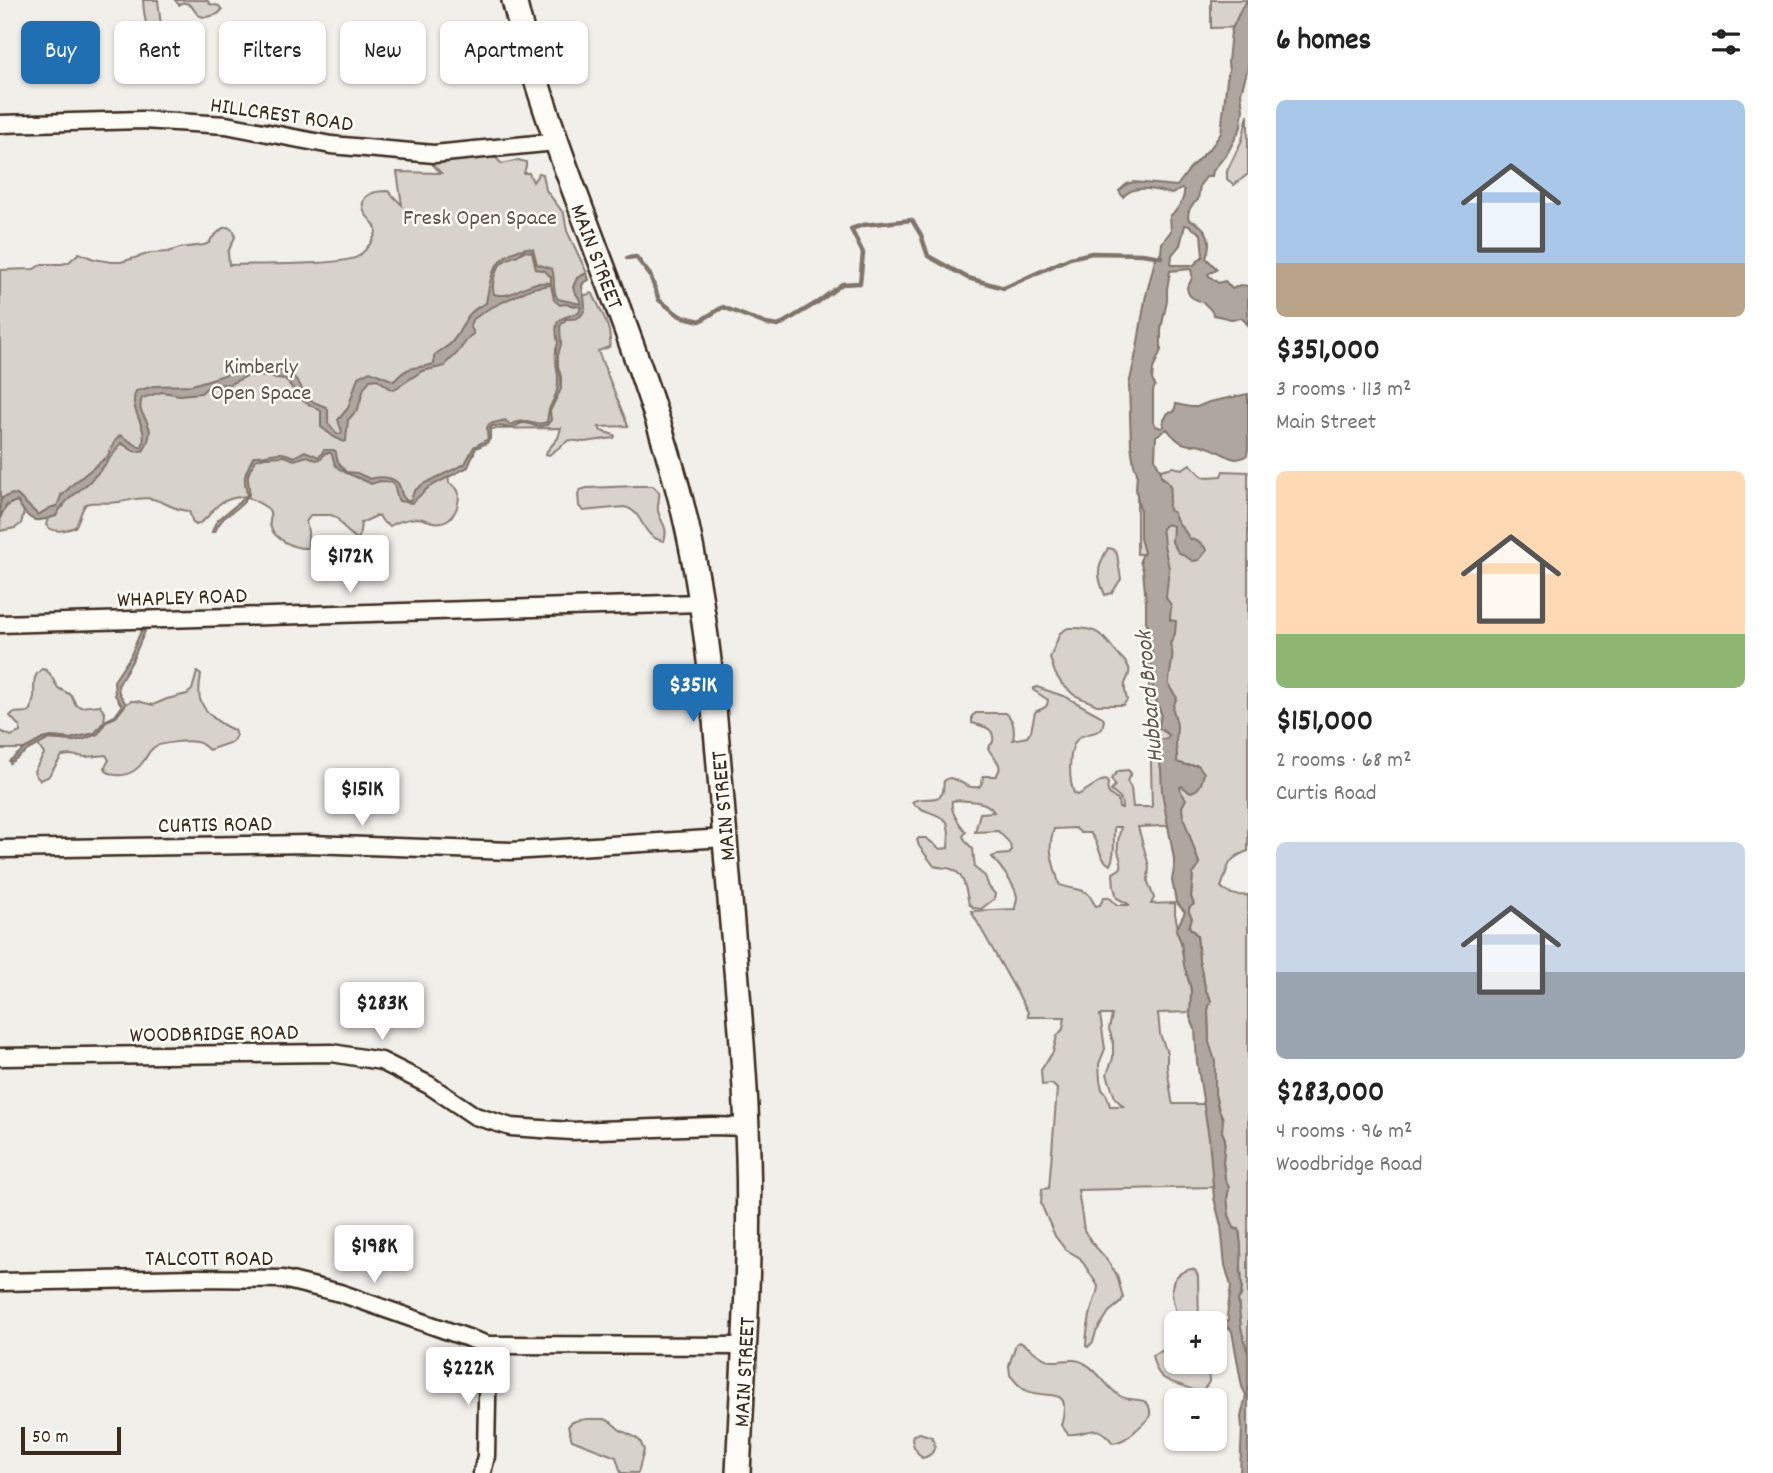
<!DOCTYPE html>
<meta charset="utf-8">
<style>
:root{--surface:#fff;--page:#f2f2f2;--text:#222;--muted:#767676;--accent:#1f6fb2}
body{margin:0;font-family:Dekko,sans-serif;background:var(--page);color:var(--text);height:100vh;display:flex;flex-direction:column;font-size:26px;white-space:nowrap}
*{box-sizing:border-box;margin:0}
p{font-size:23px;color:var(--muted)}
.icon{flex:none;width:38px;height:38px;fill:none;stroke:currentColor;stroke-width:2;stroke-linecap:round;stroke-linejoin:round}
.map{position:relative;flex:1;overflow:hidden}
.side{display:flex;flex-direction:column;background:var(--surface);width:525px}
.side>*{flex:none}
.hud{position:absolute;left:21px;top:21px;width:665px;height:63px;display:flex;gap:14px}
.buttons{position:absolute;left:1164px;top:1311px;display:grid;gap:14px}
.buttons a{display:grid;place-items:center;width:63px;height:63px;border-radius:10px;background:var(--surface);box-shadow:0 2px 5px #0004;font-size:35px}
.scale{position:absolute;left:21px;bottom:18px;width:100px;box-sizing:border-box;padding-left:7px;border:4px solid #3b2a1e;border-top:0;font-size:19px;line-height:24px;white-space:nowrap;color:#3b2a1e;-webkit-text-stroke:5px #fdfcf7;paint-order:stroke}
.price{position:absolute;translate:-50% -60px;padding:0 16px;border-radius:7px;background:#fff;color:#222;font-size:23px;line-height:46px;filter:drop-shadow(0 2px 4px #0008)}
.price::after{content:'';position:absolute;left:50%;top:42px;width:21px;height:16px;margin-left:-10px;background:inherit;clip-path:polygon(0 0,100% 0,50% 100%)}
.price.current{background:var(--accent);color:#fff}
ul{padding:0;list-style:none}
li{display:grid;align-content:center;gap:14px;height:371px;padding:0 28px}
li span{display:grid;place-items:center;height:217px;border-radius:10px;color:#555}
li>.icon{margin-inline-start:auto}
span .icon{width:126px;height:126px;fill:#fffc;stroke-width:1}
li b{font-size:30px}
h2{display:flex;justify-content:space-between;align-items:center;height:84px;padding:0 28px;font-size:30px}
.pill{padding:0 24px;border-radius:10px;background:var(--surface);box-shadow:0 2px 5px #0004;font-size:24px;line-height:63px}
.pill.current{background:var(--accent);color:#fff}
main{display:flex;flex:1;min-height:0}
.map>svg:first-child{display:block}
</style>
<main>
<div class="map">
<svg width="1248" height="1473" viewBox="0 0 1248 1473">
<rect width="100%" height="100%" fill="#f1efea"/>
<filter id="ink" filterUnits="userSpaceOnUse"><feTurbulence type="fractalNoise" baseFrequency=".0143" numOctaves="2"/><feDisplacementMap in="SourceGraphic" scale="14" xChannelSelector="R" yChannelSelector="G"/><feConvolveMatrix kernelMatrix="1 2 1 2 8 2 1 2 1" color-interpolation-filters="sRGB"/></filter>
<g filter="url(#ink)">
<path fill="#d7d2cc" stroke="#897e75" stroke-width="2" fill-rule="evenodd" d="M143 0H158L162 35 158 39C145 33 144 14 143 0Z
M175 0H207L210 4 219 6 222 10C216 16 219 14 211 16 192 21 197 4 185 3 183 2 181 4 179 5Z
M1211 0H1248V27L1211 28Z
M1248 115V174L1234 185 1227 179V171L1242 140Z
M453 157H490L496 158 502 164 518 160 526 162V166L524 173H529L533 182 539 173 543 174 546 190 564 214 567 231 587 273 577 278 576 293 579 296 582 305 585 307 583 296 591 293 593 294C600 310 614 330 609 347L598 351 628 426 599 427 601 431 614 435 615 436 614 438 584 442 569 440 549 455 546 454 547 451 558 438 561 428 487 429 488 439 474 447 465 464 448 473 449 483C454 486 458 488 459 494 459 510 451 525 433 522 427 521 423 518 417 518 407 519 398 521 390 526L384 523 379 516H376L361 523 359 538 357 539 347 531 336 517 331 515H311L306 522 308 531V546L307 548C295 549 273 539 270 525 269 519 273 514 268 509 265 505 254 501 248 497L249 493 247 496C237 497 225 499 218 505 209 513 209 519 196 525L193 523 189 511C172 510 167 502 152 499 141 496 130 501 119 502 108 504 97 501 86 504 80 511 80 520 75 527 65 531 53 534 46 525L48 518 56 516 59 510 64 506 61 496 59 505 50 508 38 515 18 496 2 498 0 504V270L34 269 42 264H62L69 262 79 253 94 259 111 262H121L151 253 168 252 180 248 204 245 209 243 212 238 223 228 228 227 234 231 235 237 228 252 229 265C252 264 344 266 359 256 365 251 377 237 376 229 375 222 366 218 364 211 358 194 375 191 388 191L402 205 397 172 441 173 433 165 432 160Z
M1190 464C1205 478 1197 478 1221 476L1223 471 1248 472V851C1225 859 1229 868 1221 887 1229 895 1237 896 1248 895V1354C1242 1338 1239 1316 1238 1300L1241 1296 1242 1288 1240 1235 1239 1229 1234 1228 1229 1215 1227 1198 1229 1188 1225 1179 1223 1162 1225 1139 1222 1132 1220 1114 1215 1094V1067L1209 1042 1208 1010 1210 997 1206 991 1199 960 1197 935 1189 927 1192 918 1188 912 1190 906 1193 905 1191 897 1193 874 1197 869 1199 863 1185 825 1138 827 1149 866 1148 882 1154 898 1151 904 1175 903V914L1190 985 1194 1012 1158 1013 1160 1034 1167 1053V1067L1172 1101 1173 1104H1205L1211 1138 1214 1187 1078 1190 1084 1230 1093 1244 1104 1256 1117 1275 1123 1298 1121 1302 1109 1312 1096 1332 1093 1342 1088 1347 1086 1346C1086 1335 1090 1315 1093 1304 1095 1297 1098 1293 1098 1286L1080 1258 1065 1249 1055 1236 1041 1204 1042 1189 1049 1188 1057 1089 1052 1084 1042 1085 1041 1070 1053 1052 1057 1036 1063 1029 1065 1017H1028V1012L971 911 1015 909C1015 905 1017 901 1017 897 1016 886 999 865 992 857L997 855 1009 854 1011 852C1012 842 1004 838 998 831L975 832 980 813 994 812C988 803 980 802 969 801 962 801 959 799 952 801 950 812 959 823 966 832L963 836 966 842 973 849 975 868 985 876 989 887 995 894 994 899 981 909 974 908 969 904C966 892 965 873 951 869 945 867 939 868 934 866L919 846 917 840 919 838H926L940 849 948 848 949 832 947 822C937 811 921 813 912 802 921 796 937 802 942 794 944 790 943 785 944 781L949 778C962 779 963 789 979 787L982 783 983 776H996C1006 764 992 758 988 748L993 742C995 727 984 727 972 723V716L976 713H1006C1014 720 1015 730 1013 740L1027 737 1031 731 1035 712C1042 708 1048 709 1048 700L1033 690 1034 688 1037 687 1066 697 1101 716 1104 720 1102 729C1095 734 1087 733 1080 737 1067 745 1069 781 1074 793L1078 795 1101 781 1106 780 1108 783C1106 794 1110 795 1118 800L1119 808H1122L1121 799 1111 791 1115 785 1111 779 1118 771 1128 770 1131 773 1127 781 1131 788 1133 807H1152L1146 554H1137V482L1165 479 1161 476V470L1173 467 1182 469ZM1114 827H1121C1119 835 1117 842 1118 850 1118 855 1123 862 1121 867 1120 870 1116 871 1113 873L1114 887 1117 898 1130 905H1117L1109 897H1104L1100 905 1096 906C1093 903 1092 899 1089 895 1083 887 1067 890 1059 884 1054 864 1046 849 1054 829L1075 828 1081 833H1090C1100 843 1098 858 1110 865 1116 854 1113 839 1114 827ZM1100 1015H1112L1109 1029 1113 1042V1058L1107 1074 1115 1098 1123 1106H1110L1107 1096 1102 1089 1100 1080 1099 1064 1105 1049Z
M635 486H653L659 492C660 499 657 505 658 511 661 524 669 526 664 541 640 538 645 511 624 507L583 511 579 506 578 494 580 490 587 488Z
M16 501 18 502 24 512 21 524 15 528 0 531C0 517 1 507 16 501Z
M1108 548 1113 549 1117 554 1121 579 1112 593 1105 595C1096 575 1097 567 1108 548Z
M1068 628C1094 627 1100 631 1115 651 1119 656 1126 661 1129 668 1131 674 1127 678 1125 684 1124 689 1126 695 1127 700L1123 705H1097L1074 695 1062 684 1055 673 1050 658 1060 633Z
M42 669 46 670 50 674 58 688 71 695 76 705 81 707 100 705 105 714 104 721 95 733 70 739 52 737 43 739 24 749H1L0 748V731L11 736 20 732V727L10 716 13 713 28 712 31 710C32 705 33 701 34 697 35 685 31 677 42 669Z
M197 672 201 675C200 682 198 691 200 699 204 713 221 725 234 730L236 736 232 742 209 750C205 747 201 742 195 742 187 740 159 743 153 748 148 752 147 757 143 762 134 774 119 780 106 771L105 767 109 760 106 755 86 757 70 755 62 756 48 777 40 780 36 776 34 771 44 754 38 745 49 739 73 741 84 739 101 731 106 721 116 717 126 704 131 701H137L153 705 167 699 187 694 192 690Z
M1191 1269 1195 1270 1198 1276 1199 1323H1179C1174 1304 1161 1276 1191 1269Z
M1019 1342C1030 1346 1039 1359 1052 1361 1062 1362 1074 1357 1084 1363 1099 1371 1106 1387 1120 1396 1133 1404 1152 1392 1150 1417 1139 1427 1128 1441 1113 1443 1094 1419 1092 1436 1068 1434L1061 1425C1072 1385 1052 1400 1027 1391 1020 1388 1014 1380 1010 1375L1009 1365 1016 1344Z
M1176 1348V1362H1207C1210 1369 1208 1374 1209 1382L1204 1389 1206 1392H1212L1214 1396 1212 1399 1196 1400 1193 1390C1170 1379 1158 1385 1152 1355L1158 1352Z
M587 1419H605L611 1422 620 1430 635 1437 640 1441 644 1450 638 1473H621L616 1457 572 1440 568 1427C571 1420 580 1420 587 1419Z
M920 1433 932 1437C938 1447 933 1456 922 1458 916 1452 910 1442 913 1435Z"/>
<path fill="#aea69f" stroke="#80746b" stroke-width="2" fill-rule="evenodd" d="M1248 0V67L1241 93 1243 109 1241 127 1228 152 1213 171 1212 176H1207L1200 185 1198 200C1191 205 1186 211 1189 220 1208 226 1213 240 1206 258L1217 269 1215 271 1209 273 1208 275 1218 283 1225 281 1232 289 1240 285 1248 286V325L1242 318 1231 319 1214 315C1212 312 1210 308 1207 306 1199 297 1188 302 1187 287 1192 281 1193 277 1191 269L1170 271 1167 289V301L1161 329V350L1153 369 1152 380 1155 385 1153 391V421L1156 426 1161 428 1164 426 1163 422 1168 413 1174 412 1176 404 1190 407H1197L1209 402 1248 394V450L1247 455C1236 463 1229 457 1219 452 1213 448 1204 446 1197 444 1182 448 1175 438 1167 429L1156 436 1155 459 1161 472V477C1178 487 1167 495 1169 510L1174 513C1175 522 1185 529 1189 538L1201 543 1207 550 1199 560 1193 561 1178 552 1172 542 1173 526 1167 524 1163 527 1161 532 1163 535 1164 545 1169 568 1166 598 1171 605 1170 620 1176 621 1175 634 1170 644C1176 655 1169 670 1169 683 1169 689 1174 693 1177 698 1169 712 1176 713 1177 726 1177 733 1176 738 1176 744 1176 750 1178 755 1177 762L1186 765H1198L1204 773C1202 782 1200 792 1189 792L1182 786 1180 787 1181 792 1186 799 1182 807 1183 816 1199 863 1197 869 1193 874 1191 897 1194 904 1189 908V912L1192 918 1189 927 1197 935 1199 960 1206 991 1211 1000 1208 1010 1209 1042 1215 1061V1094L1218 1108 1223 1118 1222 1132 1225 1139 1223 1162 1225 1179 1229 1188 1227 1198 1229 1215 1234 1228 1239 1230C1241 1242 1242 1253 1241 1265 1240 1277 1245 1289 1238 1300L1241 1327 1248 1354V1463L1246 1473H1240L1242 1427 1241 1417 1246 1395 1242 1387 1232 1331 1229 1328 1220 1331 1218 1328 1219 1325 1229 1320 1227 1315 1231 1286 1225 1265 1221 1226 1214 1198 1209 1138 1197 1062 1195 1029 1190 1017 1191 989 1184 965 1181 942 1176 930 1185 912 1176 902 1172 880 1174 869V859L1162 792 1161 769 1158 751 1159 746 1158 739H1167L1169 735 1159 728 1161 713 1153 691 1151 675 1152 655 1148 625 1146 622V603L1143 570 1140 560 1144 552 1140 538V508L1138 503 1136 488 1137 473 1134 465 1131 445 1129 385 1137 348 1145 300 1155 260 1161 253 1162 243 1171 231 1170 216C1178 210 1185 199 1184 190L1181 189 1172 194C1157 190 1134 183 1123 197L1119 191 1127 184 1134 182 1177 186 1191 167 1212 146 1221 133 1227 79 1229 71 1228 62 1231 31 1242 7ZM1185 225 1189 226 1201 234 1203 256 1194 265H1171L1172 255 1180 245Z
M526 248 533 249 537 264 552 269C556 279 551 291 558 299L581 304C580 297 574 293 573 287L577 278 587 273 589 280 584 282 582 286C583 295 590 313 577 318 574 319 570 319 566 319L560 326 561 344 558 355V366L561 377V389L550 411 551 420 547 425C533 428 537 425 525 423 520 422 515 428 509 428 502 427 498 425 492 426L490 428V439L487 443 476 448 468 467 429 487 412 503 399 501C395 495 397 487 392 482L380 481 371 484C360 477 341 474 335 464 333 460 333 456 331 453H325L321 459 316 460 308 456 294 460 285 456 265 457 255 460C253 465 249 470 248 476 247 484 252 491 247 498 237 513 222 513 215 532H212L215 524 218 520 247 496C247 489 244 484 245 478 245 473 252 459 254 456 272 457 276 448 294 457L305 451 319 457 324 450H334L336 452C336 461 340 465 346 472L357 473 370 479C378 476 394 476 399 485 403 493 399 494 407 501L411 500 414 491 423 484 465 464 474 447 488 439 487 428 489 424 505 420 510 425C529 416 530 428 547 422 548 416 548 410 551 405 554 398 558 392 558 383 559 369 552 357 558 343 553 319 557 319 579 313L581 307 565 304 560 305 554 300 551 285 532 288 488 309 472 320 470 326 473 331V334C463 341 460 355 448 361L445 366 422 371 395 389H391L377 379 370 380 364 388 358 409 348 420 346 441 344 442 334 437 321 427V411L303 401 285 379 249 375 230 384 210 385 201 393 180 395 162 392 142 398C137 414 145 413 149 427 152 434 147 444 144 450 133 455 130 447 121 443 112 456 104 468 92 479 81 491 63 500 56 516 34 523 30 523 18 502L16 501 7 505 0 516V504L2 498 12 494 17 495 38 515 50 508 57 506 61 496 73 484 108 456 115 441 120 435 139 447H142C150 426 127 410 136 391L154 386 192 385 247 368 267 373 288 369 300 385 306 399 326 407 328 410V423L337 434H340L342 432 338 420 348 408 358 377 370 371 394 381C411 363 413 370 434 364V356C439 350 447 348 452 342 468 323 460 316 486 303 491 275 493 255 526 248ZM523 251 532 252 536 269 545 271 551 277V283C544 283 539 282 533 284 518 288 510 299 494 294 491 284 495 269 503 262 510 256 517 258 523 251Z
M141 631H145L132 661 118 686 119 693 126 704 116 717 106 721 98 734 84 739 73 741 49 739 28 750 10 763 9 761 24 749 43 739 52 737 70 739 95 733 106 720 115 716 122 706 115 695 114 681 130 657Z"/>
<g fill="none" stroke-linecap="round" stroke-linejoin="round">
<path stroke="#80746b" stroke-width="4.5" d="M627 258 636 257 650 275 659 300 680 316 700 321 723 307 766 324 778 326 818 302 842 284 860 283 863 253 851 229 863 225 912 220 921 235 928 256 968 278 1004 288 1070 258 1092 253 1142 254 1162 257"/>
<g stroke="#3b2a1e" stroke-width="21">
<path id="minor" d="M0 124 142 120 226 125 331 145 434 154 556 142
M0 624 702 603
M0 849 309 844 511 851 725 838
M0 1057 332 1053 381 1061 429 1085 475 1116 511 1127 571 1131 712 1126 747 1127
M0 1282 197 1278 283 1279 340 1293 488 1345 744 1346
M482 1473 486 1456 488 1345"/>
</g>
<g stroke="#3b2a1e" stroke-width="28">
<path id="secondary" d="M514 0C556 174 640 335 683 509 709 617 716 728 725 839 733 944 745 1050 748 1156 751 1261 743 1367 738 1473"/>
</g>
<use href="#minor" stroke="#fdfcf7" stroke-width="16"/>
<use href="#secondary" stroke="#fdfcf7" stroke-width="23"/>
</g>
</g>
<g text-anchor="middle" stroke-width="5" stroke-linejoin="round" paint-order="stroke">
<g font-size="23" fill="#3b2a1e" stroke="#fdfcf7">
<text transform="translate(282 113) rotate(8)" y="8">HILLCREST ROAD</text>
<text transform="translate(598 256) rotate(69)" y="8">MAIN STREET</text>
<text transform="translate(182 596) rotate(-2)" y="8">WHAPLEY ROAD</text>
<text transform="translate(722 806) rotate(-95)" y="8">MAIN STREET</text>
<text transform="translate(215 823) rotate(-1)" y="8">CURTIS ROAD</text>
<text transform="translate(214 1032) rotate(-1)" y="8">WOODBRIDGE ROAD</text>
<text x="209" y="1265">TALCOTT ROAD</text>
<text transform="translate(743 1372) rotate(-87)" y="8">MAIN STREET</text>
</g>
<g font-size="23" fill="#62544a" stroke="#fdfcf7">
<text x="480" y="224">Fresk Open Space</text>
<text x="261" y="373">Kimberly<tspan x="261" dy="26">Open Space</tspan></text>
</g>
<g font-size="24" font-style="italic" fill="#63554b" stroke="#fdfcf7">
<text transform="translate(1148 697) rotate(-95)" y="8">Hubbard Brook</text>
</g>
</g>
</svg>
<div class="buttons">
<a>+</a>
<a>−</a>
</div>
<div class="scale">50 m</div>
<b class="price" style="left:350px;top:595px">$172K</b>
<b class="price current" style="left:693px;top:724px">$351K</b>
<b class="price" style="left:362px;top:828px">$151K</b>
<b class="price" style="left:382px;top:1042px">$283K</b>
<b class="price" style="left:374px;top:1285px">$198K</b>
<b class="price" style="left:468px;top:1407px">$222K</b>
<div class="hud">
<a class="pill current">Buy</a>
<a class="pill">Rent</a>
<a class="pill">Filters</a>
<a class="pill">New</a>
<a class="pill">Apartment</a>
</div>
</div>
<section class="side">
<h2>6 homes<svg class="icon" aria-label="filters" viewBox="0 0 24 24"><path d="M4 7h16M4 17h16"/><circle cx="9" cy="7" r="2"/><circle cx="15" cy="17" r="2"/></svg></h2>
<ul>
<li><span style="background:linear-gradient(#a9c7e8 75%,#b9a48a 0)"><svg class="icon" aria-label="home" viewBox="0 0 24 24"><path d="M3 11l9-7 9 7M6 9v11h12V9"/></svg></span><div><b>$351,000</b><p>3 rooms · 113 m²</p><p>Main Street</p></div></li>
<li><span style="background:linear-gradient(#ffd9b3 75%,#8fb573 0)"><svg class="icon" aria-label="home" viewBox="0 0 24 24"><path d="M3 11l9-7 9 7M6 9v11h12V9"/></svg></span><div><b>$151,000</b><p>2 rooms · 68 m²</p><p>Curtis Road</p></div></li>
<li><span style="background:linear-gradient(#c9d6e8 60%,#9aa5b1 0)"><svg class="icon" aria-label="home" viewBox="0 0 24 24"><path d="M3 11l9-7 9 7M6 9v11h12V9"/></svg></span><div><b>$283,000</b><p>4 rooms · 96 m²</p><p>Woodbridge Road</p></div></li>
</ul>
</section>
</main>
